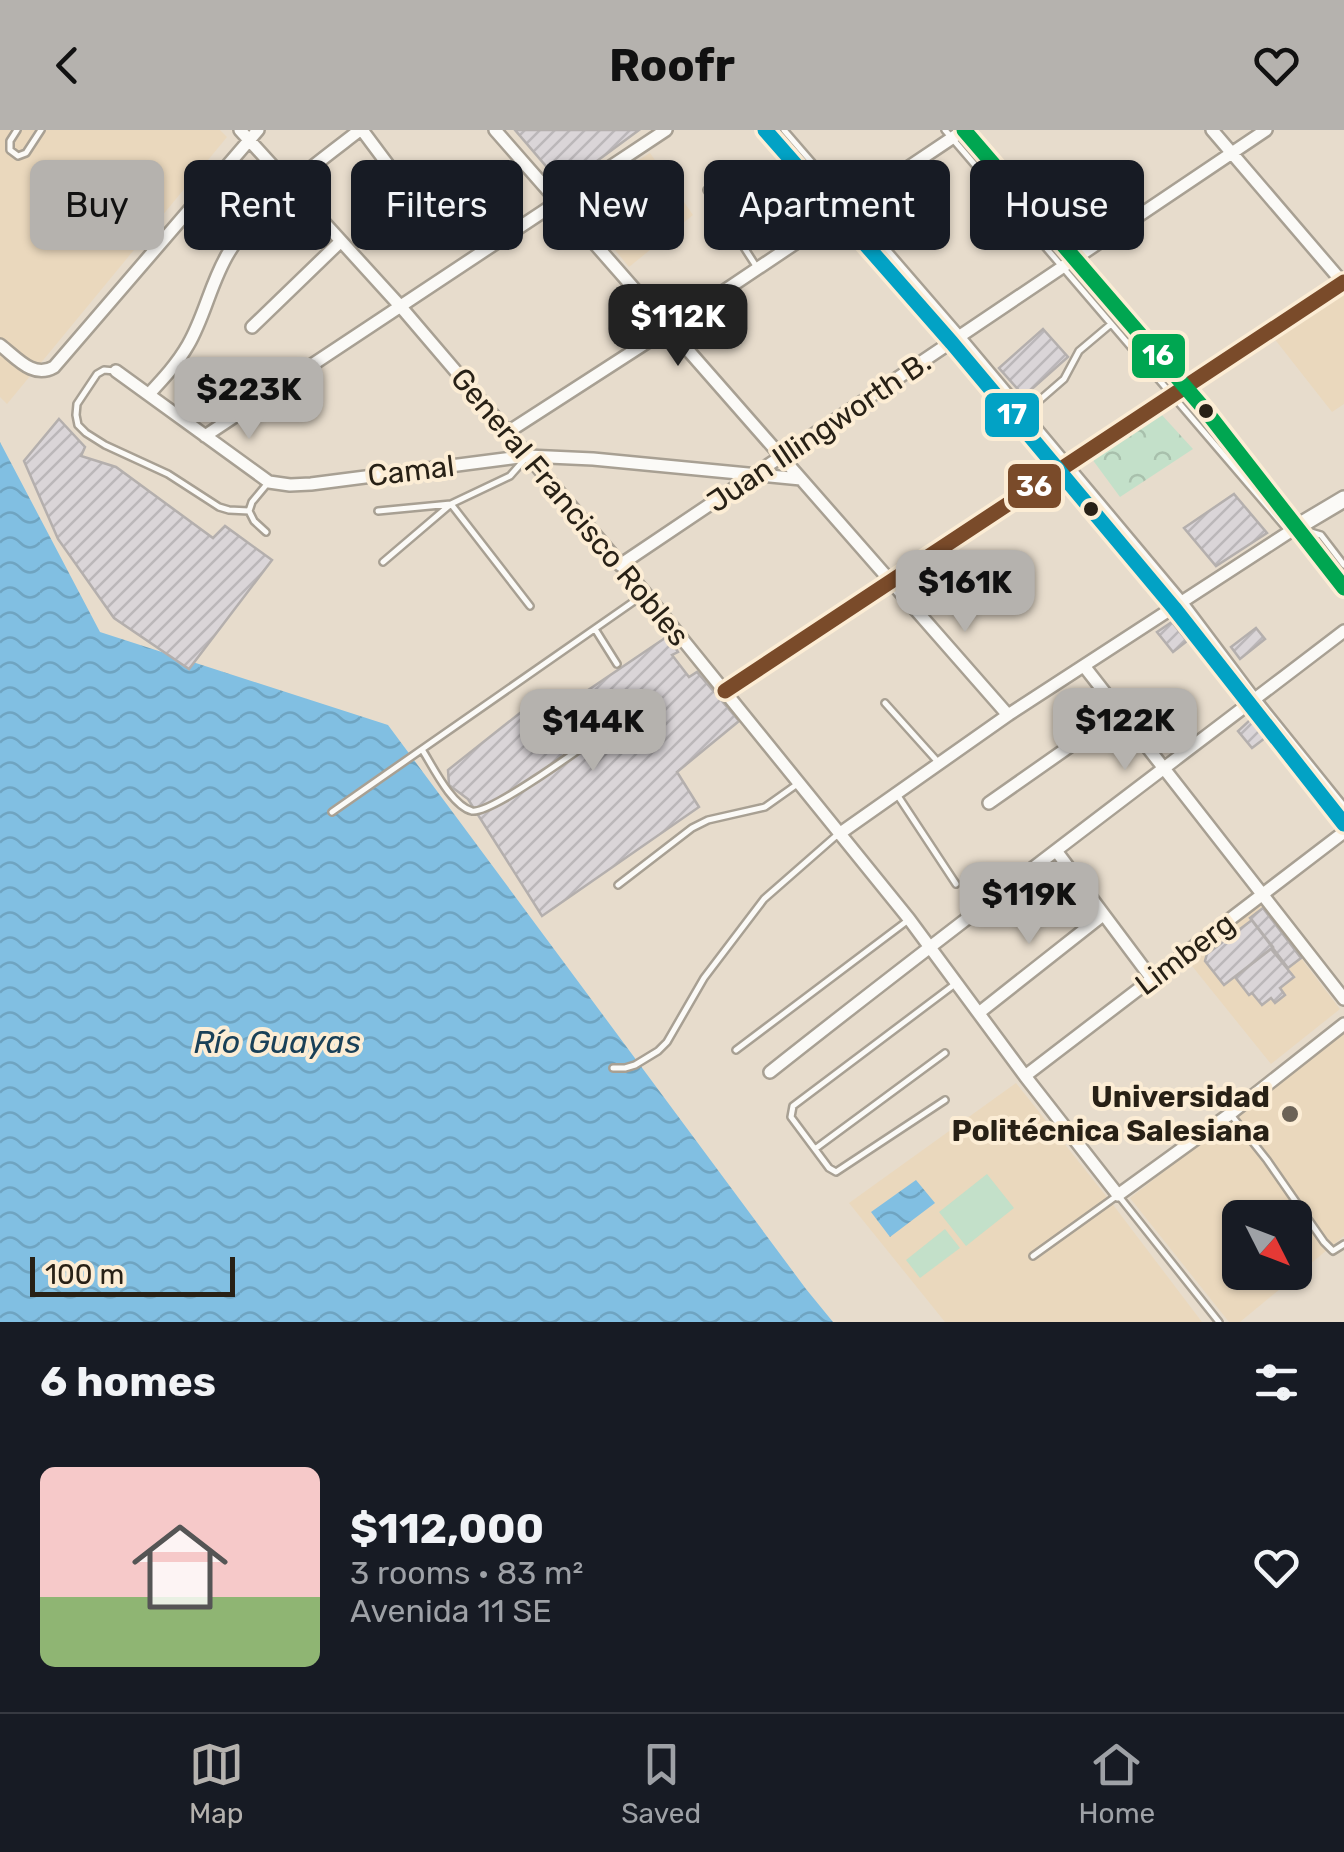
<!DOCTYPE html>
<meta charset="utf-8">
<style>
:root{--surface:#171b24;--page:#242831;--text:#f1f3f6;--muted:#9ea1a6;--line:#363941;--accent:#b5b2ae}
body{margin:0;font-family:Rubik,sans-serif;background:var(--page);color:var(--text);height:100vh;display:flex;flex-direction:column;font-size:38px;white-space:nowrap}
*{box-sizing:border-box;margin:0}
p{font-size:32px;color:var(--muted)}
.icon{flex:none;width:55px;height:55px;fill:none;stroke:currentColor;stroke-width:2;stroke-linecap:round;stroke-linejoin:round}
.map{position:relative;height:1192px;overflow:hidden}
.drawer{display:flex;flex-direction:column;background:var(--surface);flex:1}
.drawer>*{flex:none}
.guide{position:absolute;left:30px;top:30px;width:1285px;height:90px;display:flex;gap:20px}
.needle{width:65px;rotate:132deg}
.controls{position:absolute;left:1222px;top:1070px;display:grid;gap:20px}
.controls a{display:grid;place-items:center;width:90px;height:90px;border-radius:15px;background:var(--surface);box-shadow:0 2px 8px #0004;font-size:50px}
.scale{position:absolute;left:30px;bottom:25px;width:205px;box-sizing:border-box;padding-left:10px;border:5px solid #282116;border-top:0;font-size:28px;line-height:35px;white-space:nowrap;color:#282116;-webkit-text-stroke:8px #fcedd5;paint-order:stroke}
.price{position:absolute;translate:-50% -85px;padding:0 22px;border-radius:20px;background:var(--accent);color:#111;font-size:32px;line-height:65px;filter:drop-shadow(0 2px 5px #0008)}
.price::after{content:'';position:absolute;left:50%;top:60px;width:30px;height:22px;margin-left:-15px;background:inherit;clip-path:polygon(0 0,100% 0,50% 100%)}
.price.current{background:#222;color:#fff}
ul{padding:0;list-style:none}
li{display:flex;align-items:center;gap:30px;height:250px;padding:0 40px}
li+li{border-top:2px solid var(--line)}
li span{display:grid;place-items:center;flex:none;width:280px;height:200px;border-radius:15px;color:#555}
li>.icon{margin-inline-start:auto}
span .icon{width:120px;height:120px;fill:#fffc;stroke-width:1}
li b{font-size:42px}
h2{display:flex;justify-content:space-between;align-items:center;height:120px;padding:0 40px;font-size:42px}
.chip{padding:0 35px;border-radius:15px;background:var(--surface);box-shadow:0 2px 8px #0004;font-size:35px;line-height:90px}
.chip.current{background:var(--accent);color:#111}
header{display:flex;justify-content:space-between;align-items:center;height:130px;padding:0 40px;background:var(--accent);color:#111;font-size:45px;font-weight:700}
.menu{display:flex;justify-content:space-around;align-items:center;height:140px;border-top:2px solid var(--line);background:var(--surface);font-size:28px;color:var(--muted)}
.menu a{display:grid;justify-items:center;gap:5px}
.menu .current{color:var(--accent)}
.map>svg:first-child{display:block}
</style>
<header><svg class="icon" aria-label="back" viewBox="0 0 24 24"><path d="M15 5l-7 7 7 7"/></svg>Roofr<svg class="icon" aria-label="heart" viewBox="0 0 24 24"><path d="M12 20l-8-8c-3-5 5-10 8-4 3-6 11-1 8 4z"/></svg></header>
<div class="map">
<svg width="1344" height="1192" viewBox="0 0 1344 1192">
<defs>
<pattern id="park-crowns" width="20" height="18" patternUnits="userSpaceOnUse" patternTransform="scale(2.5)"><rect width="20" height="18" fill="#c3e0c9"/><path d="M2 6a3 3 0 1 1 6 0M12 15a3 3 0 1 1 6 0" fill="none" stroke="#a8c0ac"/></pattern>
<pattern id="water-waves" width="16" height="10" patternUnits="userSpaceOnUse" patternTransform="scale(2.5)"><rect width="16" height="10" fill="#81bfe2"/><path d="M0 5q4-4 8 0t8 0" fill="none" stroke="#6fa4c1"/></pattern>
<pattern id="building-hatch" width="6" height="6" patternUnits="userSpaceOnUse" patternTransform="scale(2.5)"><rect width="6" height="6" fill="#dad5d8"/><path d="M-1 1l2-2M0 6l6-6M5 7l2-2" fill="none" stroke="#bbb7b9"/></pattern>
</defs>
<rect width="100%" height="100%" fill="#e7dccc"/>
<path fill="#ead8bd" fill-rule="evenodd" d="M0 0H220L227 7 7 274 0 267Z
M650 23 693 85 629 137 574 70Z
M1344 162V274L1332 282 1273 207Z
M1258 772 1340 879 1271 934 1188 831Z
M1344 900V1106L1240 1192H1229L1130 1068ZM1240 1088H1295V1142H1240Z
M1016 953 1114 1076 1202 1192H945L849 1073Z"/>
<path fill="url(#park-crowns)" d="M1161 284 1193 319 1120 367 1092 329Z"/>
<path fill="#c3e0c9" d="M987 1044 1014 1078 966 1116 939 1082Z
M945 1099 960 1118 920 1148 906 1130Z"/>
<path fill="url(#water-waves)" d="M0 312 100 502 388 595 806 1159 833 1192H0Z
M916 1050 935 1073 890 1107 871 1082Z"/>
<path fill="url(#building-hatch)" stroke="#b4afad" stroke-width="2.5" d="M515 0H639L563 56Z
M1043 199 1068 227 1024 266 999 238Z
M59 289 85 317 81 326 116 337 213 408 225 396 272 430 189 539 114 488 58 409 24 331Z
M1234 364 1267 403 1216 436 1184 398Z
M1172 492 1187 511 1173 522 1157 502Z
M1256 498 1265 509 1240 529 1231 517Z
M668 506 678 522 672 525 689 547 697 542 739 591 677 642 699 677 542 786 468 669 449 655 448 640 520 583 532 598Z
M1250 590 1265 608 1252 618 1238 601Z
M1263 778 1301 828 1288 838 1250 788Z
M1252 790 1273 817 1224 855 1205 831 1207 824Z
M1271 819 1294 847 1280 858 1285 865 1275 873 1271 868 1262 875 1252 863 1249 865 1235 847Z"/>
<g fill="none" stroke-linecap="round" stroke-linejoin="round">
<g stroke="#a8a093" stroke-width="10">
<path id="lane" d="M17 0 10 11V20L18 26 26 23 41 0
M784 0 962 206 1184 471 1257 568 1344 676
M945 0 1286 398H1292
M707 60 756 136
M115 241 104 240 97 244 77 274 76 285 78 295 86 303 105 315 168 344 219 377 229 380 249 381
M1026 282 1064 249 1079 221 1111 194
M378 381 451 374 530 476
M1307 401 1321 405 1344 435
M266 402 254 391 249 381 252 372 267 354
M383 432 451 374 510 346 525 329
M595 499 617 534
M885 573 938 632
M423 621C433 637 452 676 472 681 493 685 608 598 632 582
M898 666 956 754
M332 682 643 465
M618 755 692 698 708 690 765 677 796 655
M736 920 907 791
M613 938H625L635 935 658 921 667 912 704 848 764 769 837 705
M945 970 836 1042 829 1038 791 987 793 976 955 854
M1232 986 1267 1030 1324 1112 1333 1121 1344 1114
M815 1019 945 923
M1033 1126 1118 1065 1219 1192"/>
</g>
<g stroke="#a8a093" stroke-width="16">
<path id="street" d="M240 0 401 177 645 463 909 789 1025 946 1118 1065 1230 984 1344 894
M362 0 430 91
M495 0 1008 585
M1212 0 1344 154
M252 197 341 111
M0 215C17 228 33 249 54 237L258 0
M116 241 269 352 290 355 311 354 527 326 593 329 801 349
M149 264C163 249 177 234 188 215 205 186 211 151 229 122 258 75 316 34 360 0
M508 302 669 198 964 0
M205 306 666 0
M620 435 1266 0
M1084 536 1344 869
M725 561 1344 152
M989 673 1120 581
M839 704 1008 585 1297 397
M1057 722 1152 849
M980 882 1103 785
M770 942C959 792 1152 648 1344 501
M1025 946 1344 702"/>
</g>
<g stroke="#a8a093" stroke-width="20">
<path id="secondary" d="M765 0 952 213 1174 478 1344 694
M964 0 1206 281 1344 458
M1297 397 1344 369"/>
</g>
<use href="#lane" stroke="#fbfaf7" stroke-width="5"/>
<use href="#street" stroke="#fbfaf7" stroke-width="11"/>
<use href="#secondary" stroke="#fbfaf7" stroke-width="15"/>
<g stroke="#fcedd5" stroke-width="22">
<path id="bus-1" d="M725 561 1344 152"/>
</g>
<g stroke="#fcedd5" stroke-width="22">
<path id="bus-2" d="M765 0 952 213 1174 478 1344 694"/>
</g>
<g stroke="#fcedd5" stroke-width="22">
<path id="bus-3" d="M964 0 1206 281 1344 458"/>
</g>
<use href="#bus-1" stroke="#7a4b2a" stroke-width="15"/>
<use href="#bus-2" stroke="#02a2c5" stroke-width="15"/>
<use href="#bus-3" stroke="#00a651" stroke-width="15"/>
</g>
<g fill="#282116" stroke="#fcedd5" stroke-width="4">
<circle cx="1206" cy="281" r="9"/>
<circle cx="1091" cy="379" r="9"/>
</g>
<circle fill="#6b6256" stroke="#fcedd5" stroke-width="4" cx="1290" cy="984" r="10"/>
<g text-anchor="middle" stroke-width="8" stroke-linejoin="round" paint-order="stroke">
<g font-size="30" fill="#282116" stroke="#fcedd5">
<text transform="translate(819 302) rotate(-34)" y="10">Juan Illingworth B.</text>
<text transform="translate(411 341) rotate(-7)" y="10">Camal</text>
<text transform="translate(570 377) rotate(50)" y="10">General Francisco Robles</text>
<text transform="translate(1185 824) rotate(-37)" y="10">Limberg</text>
</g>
<g font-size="30" font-weight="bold" fill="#282116" stroke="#fcedd5" text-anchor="end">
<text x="1270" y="977">Universidad<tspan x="1270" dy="34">Politécnica Salesiana</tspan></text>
</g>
<g font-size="32" font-style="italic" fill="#194058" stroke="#fcedd5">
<text x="277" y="923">Río Guayas</text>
</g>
</g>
<g stroke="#fcedd5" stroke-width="4">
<rect x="1130" y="202" width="57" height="48" rx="10" fill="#00a651"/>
<rect x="983" y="261" width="58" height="48" rx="10" fill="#02a2c5"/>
<rect x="1006" y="332" width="57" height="48" rx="10" fill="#7a4b2a"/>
</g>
<g font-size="28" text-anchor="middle" font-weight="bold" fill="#fff">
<text x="1158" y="235">16</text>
<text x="1012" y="294">17</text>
<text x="1034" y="366">36</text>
</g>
</svg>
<div class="controls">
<a><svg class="needle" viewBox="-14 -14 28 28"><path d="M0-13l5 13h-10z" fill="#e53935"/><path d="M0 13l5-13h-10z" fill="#9ea1a6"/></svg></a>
</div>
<div class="scale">100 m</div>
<b class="price current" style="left:678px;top:239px">$112K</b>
<b class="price" style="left:249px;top:312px">$223K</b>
<b class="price" style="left:965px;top:505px">$161K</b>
<b class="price" style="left:1125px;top:643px">$122K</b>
<b class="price" style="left:593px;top:644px">$144K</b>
<b class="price" style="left:1029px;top:817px">$119K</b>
<div class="guide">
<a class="chip current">Buy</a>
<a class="chip">Rent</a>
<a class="chip">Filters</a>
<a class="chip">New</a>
<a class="chip">Apartment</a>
<a class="chip">House</a>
</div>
</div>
<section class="drawer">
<h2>6 homes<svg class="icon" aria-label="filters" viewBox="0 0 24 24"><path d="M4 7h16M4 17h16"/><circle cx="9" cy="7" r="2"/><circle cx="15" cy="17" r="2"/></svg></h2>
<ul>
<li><span style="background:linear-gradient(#f6c9c9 65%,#8fb573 0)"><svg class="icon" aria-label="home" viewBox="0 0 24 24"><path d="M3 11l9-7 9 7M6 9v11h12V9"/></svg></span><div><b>$112,000</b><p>3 rooms · 83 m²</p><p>Avenida 11 SE</p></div><svg class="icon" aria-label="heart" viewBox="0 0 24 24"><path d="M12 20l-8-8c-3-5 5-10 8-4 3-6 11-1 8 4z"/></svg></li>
</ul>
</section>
<nav class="menu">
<a class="current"><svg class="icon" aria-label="map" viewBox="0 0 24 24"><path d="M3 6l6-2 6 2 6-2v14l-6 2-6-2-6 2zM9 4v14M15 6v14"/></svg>Map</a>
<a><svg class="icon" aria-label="saved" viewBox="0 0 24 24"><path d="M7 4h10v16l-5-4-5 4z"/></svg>Saved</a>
<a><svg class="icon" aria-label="home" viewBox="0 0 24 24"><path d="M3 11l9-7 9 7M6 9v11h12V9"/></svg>Home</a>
</nav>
